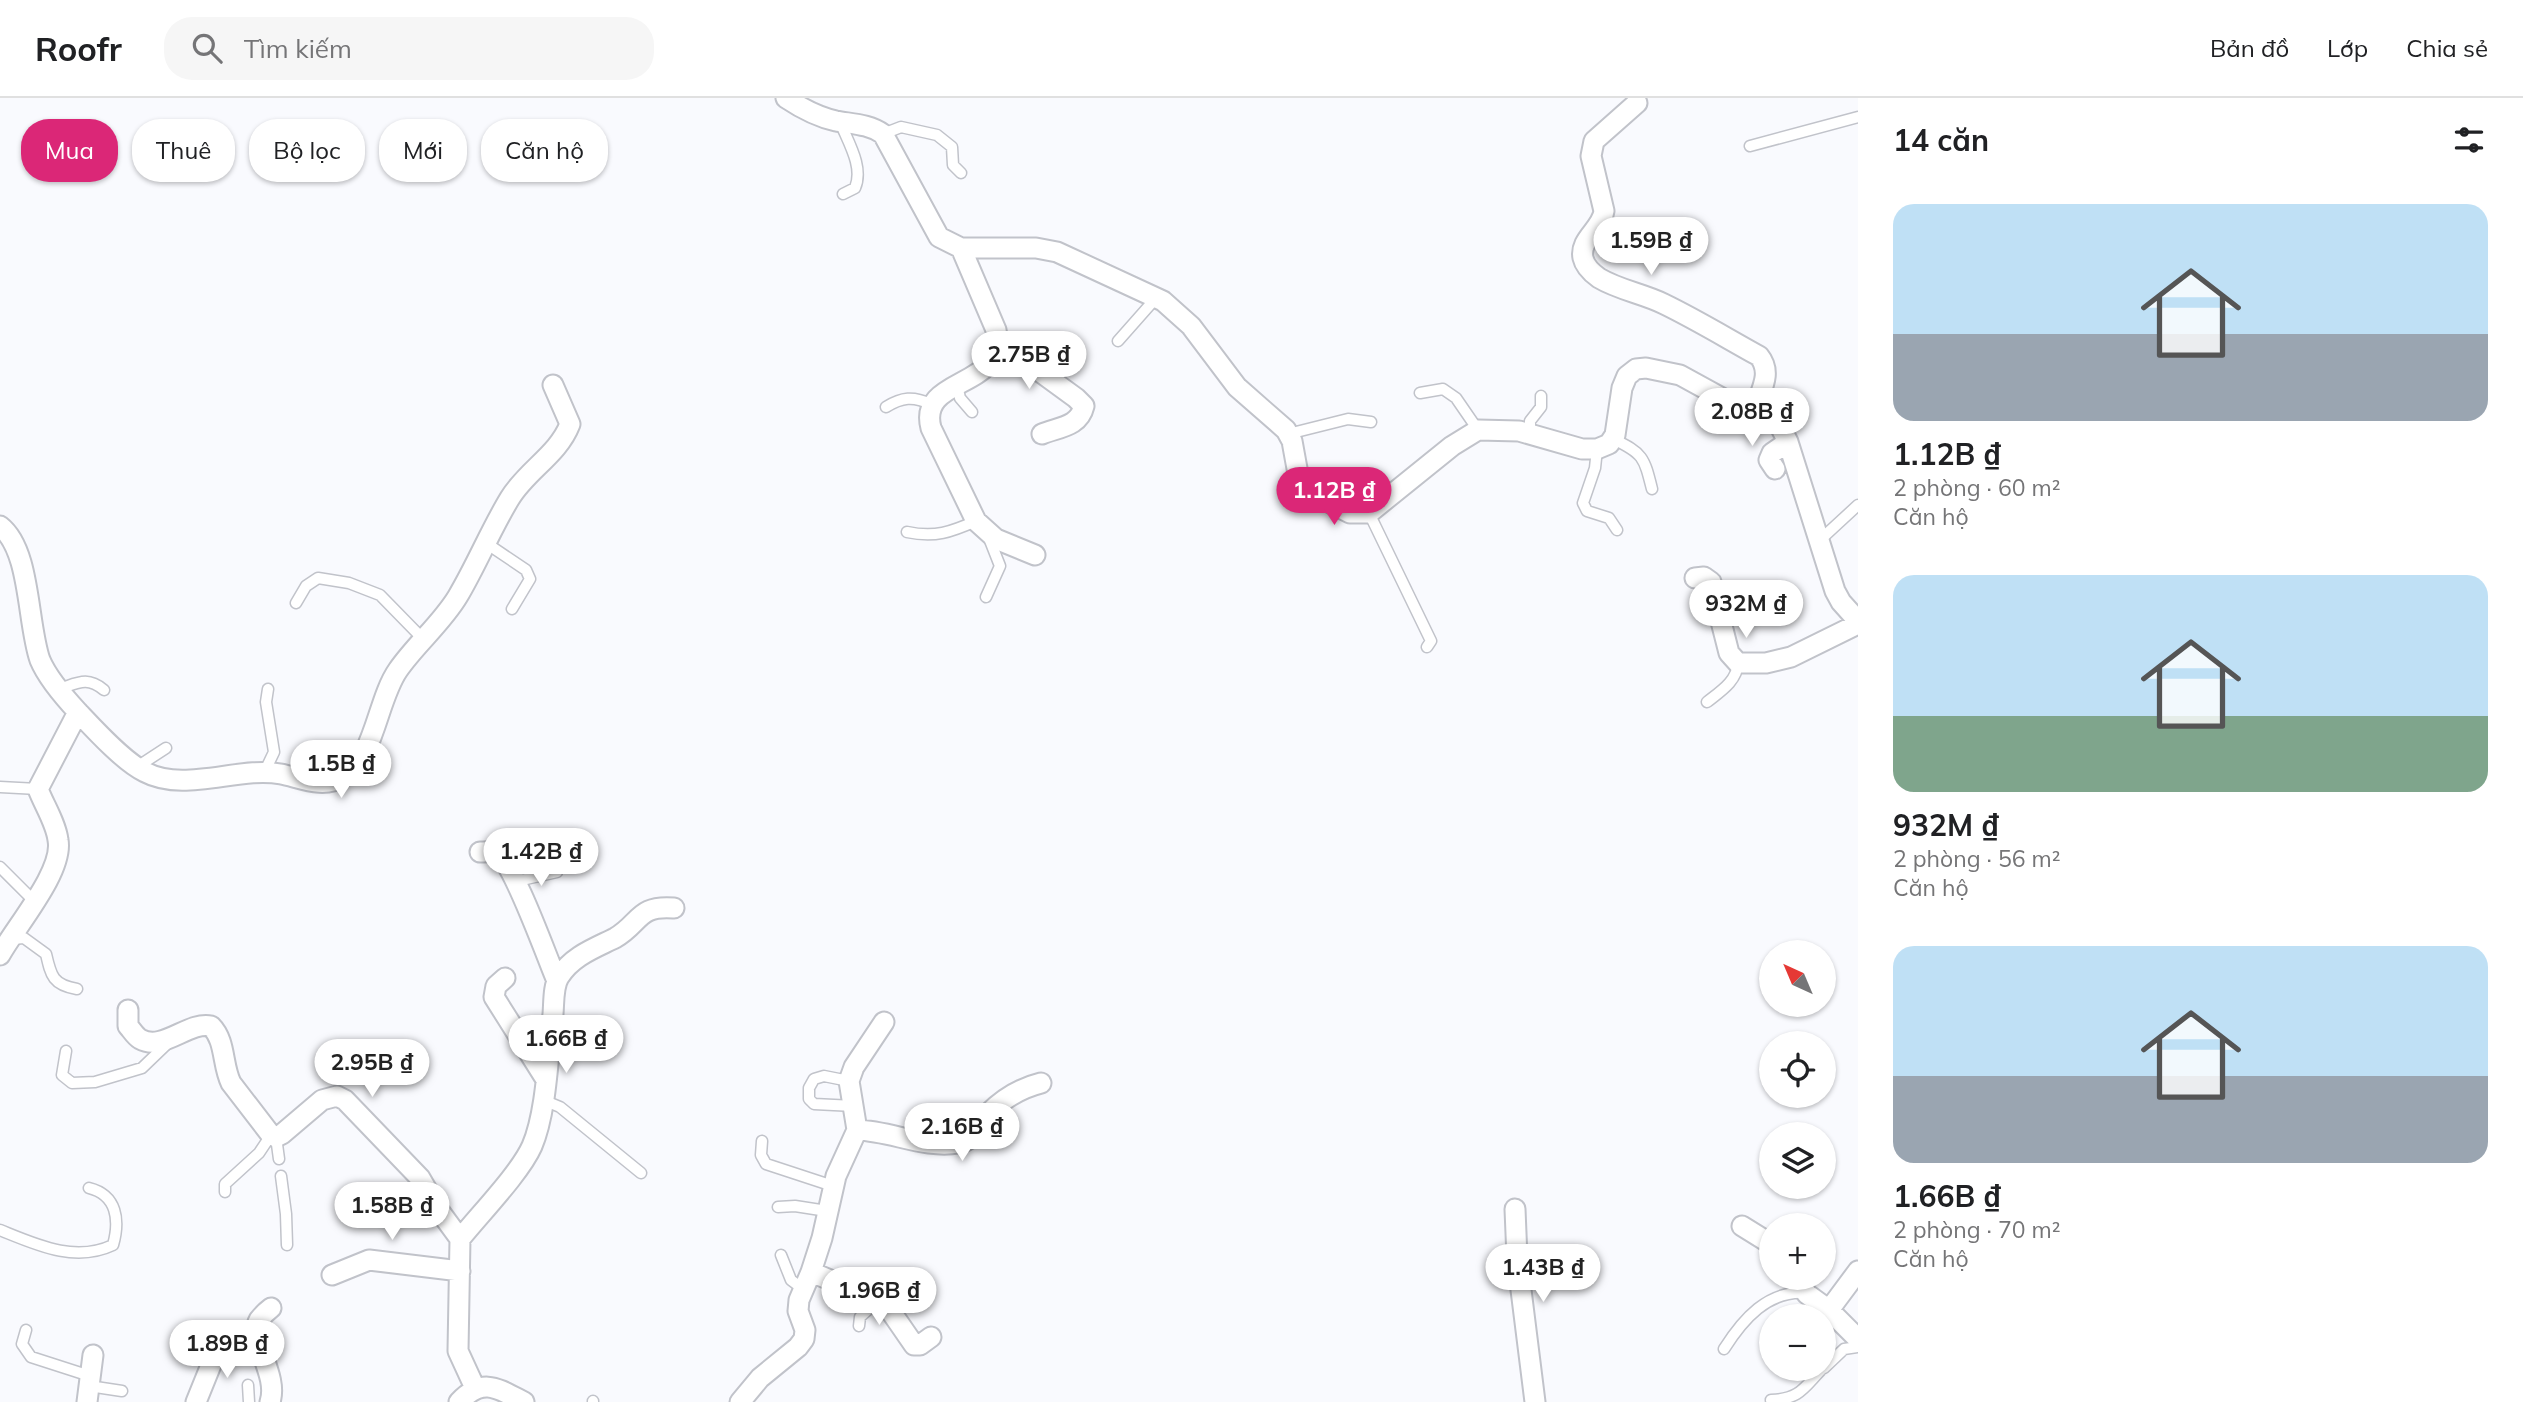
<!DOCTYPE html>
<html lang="vi">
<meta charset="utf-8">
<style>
:root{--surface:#fff;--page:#f6f6f6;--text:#202124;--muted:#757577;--line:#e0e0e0;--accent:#db2777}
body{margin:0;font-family:Mulish,sans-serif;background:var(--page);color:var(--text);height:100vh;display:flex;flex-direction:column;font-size:26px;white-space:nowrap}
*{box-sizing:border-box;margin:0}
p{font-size:23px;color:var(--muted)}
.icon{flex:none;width:38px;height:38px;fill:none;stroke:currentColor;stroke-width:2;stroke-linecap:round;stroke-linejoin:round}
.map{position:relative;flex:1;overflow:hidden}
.details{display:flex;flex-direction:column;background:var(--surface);width:665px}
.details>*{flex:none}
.guide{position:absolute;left:21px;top:21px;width:665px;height:63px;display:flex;gap:14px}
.needle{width:46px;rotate:316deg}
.controls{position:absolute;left:1759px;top:842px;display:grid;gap:14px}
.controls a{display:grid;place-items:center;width:77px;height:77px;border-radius:50%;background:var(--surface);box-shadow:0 2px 5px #0004;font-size:35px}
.price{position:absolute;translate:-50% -60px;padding:0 16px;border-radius:24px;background:#fff;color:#222;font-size:23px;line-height:46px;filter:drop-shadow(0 2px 4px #0008)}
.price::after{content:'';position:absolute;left:50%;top:42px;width:21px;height:16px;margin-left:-10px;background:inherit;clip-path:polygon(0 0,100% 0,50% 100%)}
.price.active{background:var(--accent);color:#fff}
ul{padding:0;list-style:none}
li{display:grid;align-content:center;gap:14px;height:371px;padding:0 35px}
li span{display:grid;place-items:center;height:217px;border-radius:21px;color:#555}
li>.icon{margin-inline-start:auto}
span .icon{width:126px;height:126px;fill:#fffc;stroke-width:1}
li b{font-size:30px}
h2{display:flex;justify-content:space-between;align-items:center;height:84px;padding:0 35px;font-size:30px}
.tag{padding:0 24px;border-radius:28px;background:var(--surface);box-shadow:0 2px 5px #0004;font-size:24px;line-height:63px}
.tag.active{background:var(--accent);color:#fff}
header{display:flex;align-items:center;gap:42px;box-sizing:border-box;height:98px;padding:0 35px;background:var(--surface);border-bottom:2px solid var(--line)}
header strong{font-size:33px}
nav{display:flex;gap:38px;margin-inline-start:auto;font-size:24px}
.search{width:490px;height:63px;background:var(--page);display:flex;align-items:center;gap:18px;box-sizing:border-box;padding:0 24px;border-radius:28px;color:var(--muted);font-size:26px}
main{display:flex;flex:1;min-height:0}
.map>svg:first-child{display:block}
</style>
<header>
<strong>Roofr</strong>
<div class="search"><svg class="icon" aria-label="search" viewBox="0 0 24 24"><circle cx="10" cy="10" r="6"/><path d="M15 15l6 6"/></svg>Tìm kiếm</div>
<nav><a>Bản đồ</a><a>Lớp</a><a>Chia sẻ</a></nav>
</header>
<main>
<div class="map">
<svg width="1858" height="1304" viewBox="0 0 1858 1304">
<rect width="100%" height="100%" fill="#f9fafe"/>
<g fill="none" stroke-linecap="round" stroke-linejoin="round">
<g stroke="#c1c3ca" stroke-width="13">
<path id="service" d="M840 24C848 44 864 69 855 90L843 96
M883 36 901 29 937 37 952 49 953 67 961 75
M1750 48 1858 19
M1118 243 1156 200
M957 287 960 300 972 314
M1420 295 1443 291 1456 300 1478 332
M886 309C902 299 913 298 931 306
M1530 335V323L1541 309V298
M1288 336 1348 321 1371 324
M1613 341C1643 355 1644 359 1652 391
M1597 351 1595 370 1583 405 1587 413 1609 420 1617 432
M1369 415 1431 543 1427 549
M907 434C935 440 951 434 976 423
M1820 442 1858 407
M486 445 526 472 530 481 512 511
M986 499 1000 468 989 440
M296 505 306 488 318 480 349 485 380 497 424 542
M59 591C78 585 87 578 104 592
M1707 604C1721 593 1737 583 1738 565
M137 669 166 650
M264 675 274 654 266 604 268 591
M0 689 38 691
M0 769 34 803
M517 783 557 774
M12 841 24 840 46 856C51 878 53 887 77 891
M66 953 62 977 72 985 95 984 142 970 168 945
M849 983 824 978 814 981 809 990V1001L814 1006 854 1008
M543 1002 560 1009 641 1075
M276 1039 279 1061
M762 1043 761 1057 766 1066 833 1088
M281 1078 286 1116 287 1147
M225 1094V1086L259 1055 271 1037
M778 1109 795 1108 827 1113
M1796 1127 1797 1126
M0 1132C37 1147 75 1165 113 1147 120 1122 117 1097 89 1090
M781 1157 791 1182 803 1191
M885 1205C897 1203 901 1197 905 1186
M859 1228 860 1219 879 1202
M26 1232 22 1246 31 1259 90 1278
M1724 1251C1743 1221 1768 1192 1806 1195
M1824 1270 1844 1251 1858 1249
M248 1287 249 1304
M89 1288 122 1293
M1771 1302C1801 1301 1804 1289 1823 1270
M593 1304V1303"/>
</g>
<g stroke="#c1c3ca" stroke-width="23">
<path id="minor" d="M786 0C801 10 818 19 836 23 852 26 869 26 883 36L939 139 961 150H1036L1057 154 1163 203 1191 228 1237 289 1286 332 1292 343 1298 376 1305 388 1315 397 1350 415H1369L1452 348 1478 332 1519 333 1582 351H1597L1609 346 1615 337 1622 290 1627 278 1636 271 1646 270 1680 277 1722 300 1756 308 1770 317 1780 328 1788 344 1835 493 1841 504 1858 523
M1637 5 1594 43 1591 58 1604 113C1602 131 1579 141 1583 160 1585 169 1592 175 1599 180 1619 192 1644 196 1664 206 1697 222 1728 241 1759 258 1772 274 1762 290 1756 308
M961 150 996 232C1009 292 917 277 931 330L976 423 996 441 1035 457
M999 244 1076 300 1084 308C1079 329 1059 329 1042 336
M1775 371 1769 362 1772 355 1788 344
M0 428C31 452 27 525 40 562 48 581 64 599 78 614 94 631 124 664 145 674 184 695 239 668 281 676 301 680 323 691 343 679 375 660 377 602 398 572 416 546 442 525 458 498 477 466 491 431 510 400 527 372 558 357 570 326L553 287
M1695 480 1704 479 1711 484 1729 555 1738 565H1766L1791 559 1858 526
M480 754C484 754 492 753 496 755 513 763 547 860 557 883
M0 857C16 828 64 773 58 742 56 725 44 707 38 691L78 614
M505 880 496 888 494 899 545 980
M128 912V928C131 931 135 938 140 941 163 954 188 923 211 928 226 943 222 967 231 985L271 1037 276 1039 282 1036 322 1002 337 998 345 1002 420 1080 438 1111 460 1141 458 1253 475 1290
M857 1032C892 1033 924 1051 959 1045 976 1042 979 1025 989 1015 1004 1000 1021 990 1041 985
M1515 1111 1517 1160 1535 1304
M1742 1128 1771 1146
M460 1141C480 1116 520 1075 532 1048 547 1013 548 954 553 916 554 905 553 888 559 879 572 858 595 850 615 840 641 825 637 807 674 810
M811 1174 885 1205 914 1247H920L931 1239
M332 1177 369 1162 460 1173
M1795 1180 1807 1196 1829 1212 1858 1241
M1829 1212 1858 1173
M87 1304 93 1257
M196 1304 211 1267 210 1252
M270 1304C279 1276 248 1242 259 1222 262 1218 267 1213 271 1210
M459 1304C483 1279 497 1290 524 1304
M740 1304 760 1280 798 1249 804 1241 805 1232 798 1213 799 1202 811 1174 822 1140 836 1078 857 1032 849 983 854 969 884 924"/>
</g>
<use href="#service" stroke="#fff" stroke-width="10"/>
<use href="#minor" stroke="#fff" stroke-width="19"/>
</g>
</svg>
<div class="controls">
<a><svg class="needle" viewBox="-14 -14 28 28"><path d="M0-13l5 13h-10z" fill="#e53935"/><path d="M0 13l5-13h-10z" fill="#757577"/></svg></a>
<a><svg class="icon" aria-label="locate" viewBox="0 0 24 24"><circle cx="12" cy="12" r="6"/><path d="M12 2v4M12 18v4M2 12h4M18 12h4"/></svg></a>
<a><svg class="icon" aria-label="layers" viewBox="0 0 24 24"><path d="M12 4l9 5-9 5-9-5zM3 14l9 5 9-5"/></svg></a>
<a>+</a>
<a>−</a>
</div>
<b class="price" style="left:1651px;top:179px">1.59B ₫</b>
<b class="price" style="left:1029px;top:293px">2.75B ₫</b>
<b class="price" style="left:1752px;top:350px">2.08B ₫</b>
<b class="price active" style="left:1334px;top:429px">1.12B ₫</b>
<b class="price" style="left:1746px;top:542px">932M ₫</b>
<b class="price" style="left:341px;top:702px">1.5B ₫</b>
<b class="price" style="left:541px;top:790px">1.42B ₫</b>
<b class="price" style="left:566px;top:977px">1.66B ₫</b>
<b class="price" style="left:372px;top:1001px">2.95B ₫</b>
<b class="price" style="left:962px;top:1065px">2.16B ₫</b>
<b class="price" style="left:392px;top:1144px">1.58B ₫</b>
<b class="price" style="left:1543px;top:1206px">1.43B ₫</b>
<b class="price" style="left:879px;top:1229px">1.96B ₫</b>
<b class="price" style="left:227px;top:1282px">1.89B ₫</b>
<div class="guide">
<a class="tag active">Mua</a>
<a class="tag">Thuê</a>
<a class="tag">Bộ lọc</a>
<a class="tag">Mới</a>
<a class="tag">Căn hộ</a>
</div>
</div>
<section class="details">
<h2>14 căn<svg class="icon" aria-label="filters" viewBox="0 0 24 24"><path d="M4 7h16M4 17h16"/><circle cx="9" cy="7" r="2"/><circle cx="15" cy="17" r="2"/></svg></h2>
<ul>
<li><span style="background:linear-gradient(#bfe0f5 60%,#9aa5b1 0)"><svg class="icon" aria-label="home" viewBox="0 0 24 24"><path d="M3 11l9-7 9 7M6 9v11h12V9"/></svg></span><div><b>1.12B ₫</b><p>2 phòng · 60 m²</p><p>Căn hộ</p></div></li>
<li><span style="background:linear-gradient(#bfe0f5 65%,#7fa58c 0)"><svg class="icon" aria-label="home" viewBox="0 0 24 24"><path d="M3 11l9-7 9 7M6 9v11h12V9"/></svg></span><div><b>932M ₫</b><p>2 phòng · 56 m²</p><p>Căn hộ</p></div></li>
<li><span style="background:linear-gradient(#bfe0f5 60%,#9aa5b1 0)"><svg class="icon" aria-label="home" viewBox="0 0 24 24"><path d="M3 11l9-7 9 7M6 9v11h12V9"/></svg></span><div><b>1.66B ₫</b><p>2 phòng · 70 m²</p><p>Căn hộ</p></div></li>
</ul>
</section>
</main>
